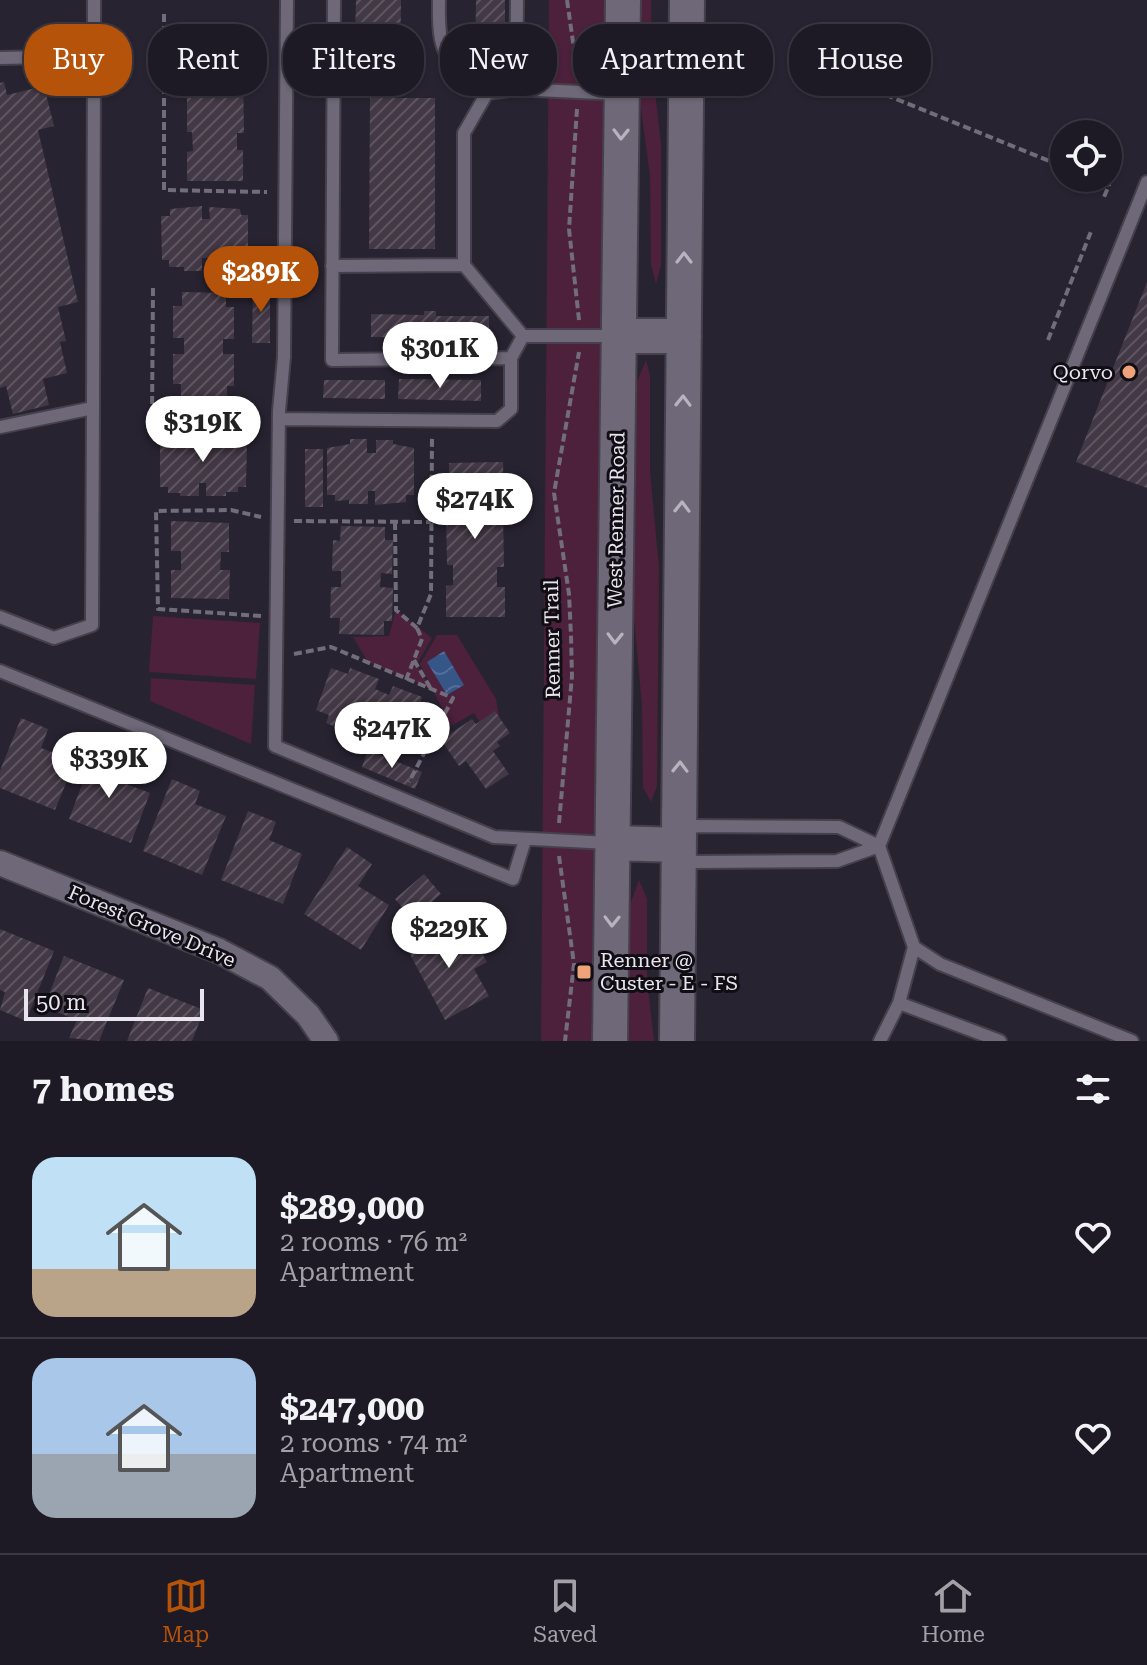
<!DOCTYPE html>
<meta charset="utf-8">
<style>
:root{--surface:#1e1a25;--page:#2b2732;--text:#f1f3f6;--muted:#a1a1a7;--line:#3c3842;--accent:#b45309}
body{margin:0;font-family:"Roboto Serif",serif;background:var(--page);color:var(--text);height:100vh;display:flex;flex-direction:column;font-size:30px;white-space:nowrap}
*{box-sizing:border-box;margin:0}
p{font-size:26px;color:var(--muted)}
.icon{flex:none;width:44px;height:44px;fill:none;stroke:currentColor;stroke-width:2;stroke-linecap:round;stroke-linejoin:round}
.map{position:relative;height:1041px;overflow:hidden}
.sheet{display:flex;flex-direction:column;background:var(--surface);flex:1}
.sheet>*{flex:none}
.banner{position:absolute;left:24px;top:24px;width:1100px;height:72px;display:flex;gap:16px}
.controls{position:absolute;left:1050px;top:120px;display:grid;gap:16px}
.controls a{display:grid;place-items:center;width:72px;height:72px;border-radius:50%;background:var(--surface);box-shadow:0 2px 6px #0004,0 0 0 2px var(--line);font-size:40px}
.scale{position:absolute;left:24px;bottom:20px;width:180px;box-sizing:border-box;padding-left:8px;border:4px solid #e8e5ee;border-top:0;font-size:22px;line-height:28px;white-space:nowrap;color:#e8e5ee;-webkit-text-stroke:6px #100e14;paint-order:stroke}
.price{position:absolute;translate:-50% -68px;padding:0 18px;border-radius:28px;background:#fff;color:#222;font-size:26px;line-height:52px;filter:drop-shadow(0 2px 4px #0008)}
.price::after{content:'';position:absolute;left:50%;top:48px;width:24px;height:18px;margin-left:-12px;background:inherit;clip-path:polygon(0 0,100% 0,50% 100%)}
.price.on{background:var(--accent);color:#fff}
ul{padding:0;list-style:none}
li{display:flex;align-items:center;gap:24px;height:200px;padding:0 32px}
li+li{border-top:2px solid var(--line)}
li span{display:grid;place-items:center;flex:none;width:224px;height:160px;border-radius:24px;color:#555}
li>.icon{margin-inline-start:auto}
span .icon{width:96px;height:96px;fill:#fffc;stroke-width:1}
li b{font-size:34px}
h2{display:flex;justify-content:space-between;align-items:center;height:96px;padding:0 32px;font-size:34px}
.chip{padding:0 28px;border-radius:32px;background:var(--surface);box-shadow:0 2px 6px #0004,0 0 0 2px var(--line);font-size:28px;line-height:72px}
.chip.on{background:var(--accent);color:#fff}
.dock{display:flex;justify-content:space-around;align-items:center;height:112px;border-top:2px solid var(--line);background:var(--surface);font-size:22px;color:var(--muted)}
.dock a{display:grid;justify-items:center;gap:4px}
.dock .on{color:var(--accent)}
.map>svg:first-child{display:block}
</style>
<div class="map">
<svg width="1147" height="1041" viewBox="0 0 1147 1041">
<defs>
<pattern id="water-waves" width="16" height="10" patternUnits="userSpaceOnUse" patternTransform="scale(2)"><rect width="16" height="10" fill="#365688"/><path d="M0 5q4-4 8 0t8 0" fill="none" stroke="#536e99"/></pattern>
<pattern id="building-hatch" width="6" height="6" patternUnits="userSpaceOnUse" patternTransform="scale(2)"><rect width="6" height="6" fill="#433845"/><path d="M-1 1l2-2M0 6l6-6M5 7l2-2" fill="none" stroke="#5e5560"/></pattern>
</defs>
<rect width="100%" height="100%" fill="#282331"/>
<path fill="#4d203c" d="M549 0H605L591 1041H541Z
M640 0H651L652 64 661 145V265L656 284 651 264 650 176 640 101Z
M646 360 650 375V471L659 568 657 786 651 802 643 787 642 706 632 596 636 384Z
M396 610 432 638 417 664 432 690 368 662 353 637 389 636Z
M153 616 260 623 256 679 149 672Z
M437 635H457L496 699 501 727 489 736 474 713 451 726 420 664Z
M151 678 255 685 251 744 150 701Z
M639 880 647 899V980L654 1041H629L630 905Z"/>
<path fill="url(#water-waves)" d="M444 651 464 685 447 695 427 662Z"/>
<path fill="url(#building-hatch)" d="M356 0H401L400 82 354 81Z
M476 0H505V71H475Z
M187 26H243L244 55H236V74H243L244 133H237V150H243V181H187V152L193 151 192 132H187V74H194L193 55H187Z
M4 82 7 95 44 86 54 126 38 130 78 302 58 307 66 341 60 342 67 373 43 379 49 405 13 414 6 386 0 388V83Z
M370 98H435V249H369Z
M202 206V219H210L209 207 240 209 241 215H248V262H240V267H227V270H211L210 258H202V271H184V267H169V260H162L161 216H170V209Z
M1147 282V488L1076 462Z
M253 285H270V343H252Z
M182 292 226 293V307H234V339H223V354H234V386H227V401L181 400V384H173V354H184V338H173V306H182Z
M424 311H436V316H489V338L371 337V314L424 315Z
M399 379 481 380V401L398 399Z
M324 380H385V399L323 398Z
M181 431 200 432V444H208V432H224V435L239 436 238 441H247L246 487H238V492H226V496H206V483H199V496H180V493H168V487H160V439H169V435H181Z
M350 439H367V453H376V440H393V444L414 448V495H406V502L375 505V491H368V504H349V500L335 501V495H327V448L350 444Z
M305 449H323V507H305Z
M503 462 504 491H497L498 510H503L504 567H497V587H505V617H446V586L453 585V565H447L446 510H454V490H449V463Z
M171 521 229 523V552H221L220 570H230L229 599 171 598V570H181V551H171Z
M341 526 385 527V540H393L392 574 381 573 380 587 393 588 392 621H384V635L339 634 340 618H330L331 587H341V571H332L333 540 340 541Z
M331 668 348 674 350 668 379 679 375 689 389 695 393 686 422 697 420 704 433 709 417 750 404 745 401 752 370 741 374 730 360 725 356 735 326 723 329 715 316 710Z
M495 711 510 733 497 742 500 746 493 751 509 774 486 789 466 761 459 766 441 740 472 719 476 724Z
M21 718 48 729 41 748 75 761 55 810 0 788V771Z
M95 750 123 761 116 780 150 793 131 843 69 819Z
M368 750 422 772 415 789 362 767Z
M172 779 200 791 195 804 226 816 202 875 143 851Z
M248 811 276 822 269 840 302 854 283 904 221 880Z
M347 847 372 864 358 886 389 905 361 950 304 914Z
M424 874 441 894 412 919 395 899Z
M437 925 449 948 472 935 487 962 474 969 489 996 445 1020 404 943Z
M0 929 54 951 26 1021 0 1010 5 992 0 990Z
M64 956 124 980 99 1041 69 1038 77 1020 44 1007Z
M148 988 204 1010 192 1041H127Z"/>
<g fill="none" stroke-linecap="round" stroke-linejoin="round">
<g stroke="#45404b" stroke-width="16">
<path id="service" d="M287 0 284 357 279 411 275 746 494 837 609 843
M334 0 332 360 511 358
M439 0C438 56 444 59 487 93
M0 58 94 56V0
M516 89 517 0
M332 266 464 265
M615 336H523L464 265V133L487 93 516 89 621 94
M279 419 497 421 511 409V358L523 336
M0 427 93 408 94 56
M0 617 54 638 92 625 93 408
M0 671 513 879 525 840
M694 826 839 827 879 846 837 861 694 862 679 845Z
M914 947 899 1003 1000 1041
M880 1041 899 1003
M1132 1041 940 964 914 947 879 846 1147 182"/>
</g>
<g stroke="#45404b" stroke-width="28">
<path id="minor" d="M0 863 219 951 270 978 308 1015 326 1041"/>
</g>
<g stroke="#45404b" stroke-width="38">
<path id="secondary" d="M618 336H684
M613 843 679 845
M610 1041 623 0
M677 1041 687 0"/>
</g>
<path stroke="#716d79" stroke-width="4" stroke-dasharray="8 4" stroke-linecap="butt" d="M567 0 578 77
M164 14V190L267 192
M852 81 1064 167
M577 109 569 229 579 320
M1091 178 1109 185 1104 197
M153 288 152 417 261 419
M1048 340 1092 229
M294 521 431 522
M395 522 396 610 417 628
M261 616 158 609 156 511 231 510 261 517
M294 654 331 647 453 698 409 782
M414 660 431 689
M406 680 422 639 417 628 431 594 432 437
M559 823 572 676 571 636 569 594 554 493 579 352
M559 856 574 964 565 1041"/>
<use href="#service" stroke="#6e6878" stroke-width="12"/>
<use href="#minor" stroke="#6e6878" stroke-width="24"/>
<use href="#secondary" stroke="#6e6878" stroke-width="34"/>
</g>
<defs><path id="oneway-chevron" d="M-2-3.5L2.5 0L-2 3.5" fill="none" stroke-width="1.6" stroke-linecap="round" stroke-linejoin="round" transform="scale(2)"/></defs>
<g stroke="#b7b3bf">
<use href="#oneway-chevron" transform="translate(621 134) rotate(91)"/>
<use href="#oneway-chevron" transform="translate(684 258) rotate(-90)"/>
<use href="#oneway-chevron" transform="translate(683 401) rotate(-89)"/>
<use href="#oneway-chevron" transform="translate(682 507) rotate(-89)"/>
<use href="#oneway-chevron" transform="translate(615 638) rotate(91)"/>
<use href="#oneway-chevron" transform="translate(680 767) rotate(-89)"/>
<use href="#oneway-chevron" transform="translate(612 921) rotate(91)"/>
</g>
<g fill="#f0a279" stroke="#100e14" stroke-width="3">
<circle cx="1129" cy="372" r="8"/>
<rect x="576" y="964" width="16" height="16" rx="4"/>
</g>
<g text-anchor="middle" stroke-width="6" stroke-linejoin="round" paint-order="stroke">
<g font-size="20" fill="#e8e5ee" stroke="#100e14" text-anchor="end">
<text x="1113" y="379">Qorvo</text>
<text x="600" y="967" text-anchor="start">Renner @<tspan x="600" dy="23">Custer - E - FS</tspan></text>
</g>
<g font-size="20" fill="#e8e5ee" stroke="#100e14">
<text transform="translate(616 520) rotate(-89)" y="7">West Renner Road</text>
<text transform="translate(552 639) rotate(-91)" y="7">Renner Trail</text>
<text transform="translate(152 926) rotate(23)" y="7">Forest Grove Drive</text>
</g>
</g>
</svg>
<div class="controls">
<a><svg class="icon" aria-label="locate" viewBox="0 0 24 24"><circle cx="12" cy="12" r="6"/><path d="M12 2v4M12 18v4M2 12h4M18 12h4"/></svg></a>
</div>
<div class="scale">50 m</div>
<b class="price on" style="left:261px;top:314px">$289K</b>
<b class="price" style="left:440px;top:390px">$301K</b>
<b class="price" style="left:203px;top:464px">$319K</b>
<b class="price" style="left:475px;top:541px">$274K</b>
<b class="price" style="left:392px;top:770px">$247K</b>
<b class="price" style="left:109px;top:800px">$339K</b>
<b class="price" style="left:449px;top:970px">$229K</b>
<div class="banner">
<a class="chip on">Buy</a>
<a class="chip">Rent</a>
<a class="chip">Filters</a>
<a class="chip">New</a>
<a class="chip">Apartment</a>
<a class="chip">House</a>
</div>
</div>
<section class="sheet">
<h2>7 homes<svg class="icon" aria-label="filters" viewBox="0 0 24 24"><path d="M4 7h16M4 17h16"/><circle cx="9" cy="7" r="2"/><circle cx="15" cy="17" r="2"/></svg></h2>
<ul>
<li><span style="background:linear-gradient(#bfe0f5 70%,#b9a48a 0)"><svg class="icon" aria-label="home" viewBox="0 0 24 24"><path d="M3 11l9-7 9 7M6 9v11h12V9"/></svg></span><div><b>$289,000</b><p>2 rooms · 76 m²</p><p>Apartment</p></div><svg class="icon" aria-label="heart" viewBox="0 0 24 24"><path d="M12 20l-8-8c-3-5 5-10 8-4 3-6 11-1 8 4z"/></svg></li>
<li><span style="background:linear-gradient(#a9c7e8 60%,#9aa5b1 0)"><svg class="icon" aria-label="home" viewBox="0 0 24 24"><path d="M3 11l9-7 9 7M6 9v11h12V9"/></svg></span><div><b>$247,000</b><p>2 rooms · 74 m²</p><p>Apartment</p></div><svg class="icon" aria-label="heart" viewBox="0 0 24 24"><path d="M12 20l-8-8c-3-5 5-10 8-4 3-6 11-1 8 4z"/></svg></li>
</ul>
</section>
<nav class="dock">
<a class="on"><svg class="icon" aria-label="map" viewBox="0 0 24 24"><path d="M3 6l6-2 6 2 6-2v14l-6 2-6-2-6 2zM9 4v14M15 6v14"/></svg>Map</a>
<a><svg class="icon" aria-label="saved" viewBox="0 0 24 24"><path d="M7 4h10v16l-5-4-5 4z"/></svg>Saved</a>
<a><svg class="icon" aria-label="home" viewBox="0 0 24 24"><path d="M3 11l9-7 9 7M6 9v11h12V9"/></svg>Home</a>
</nav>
